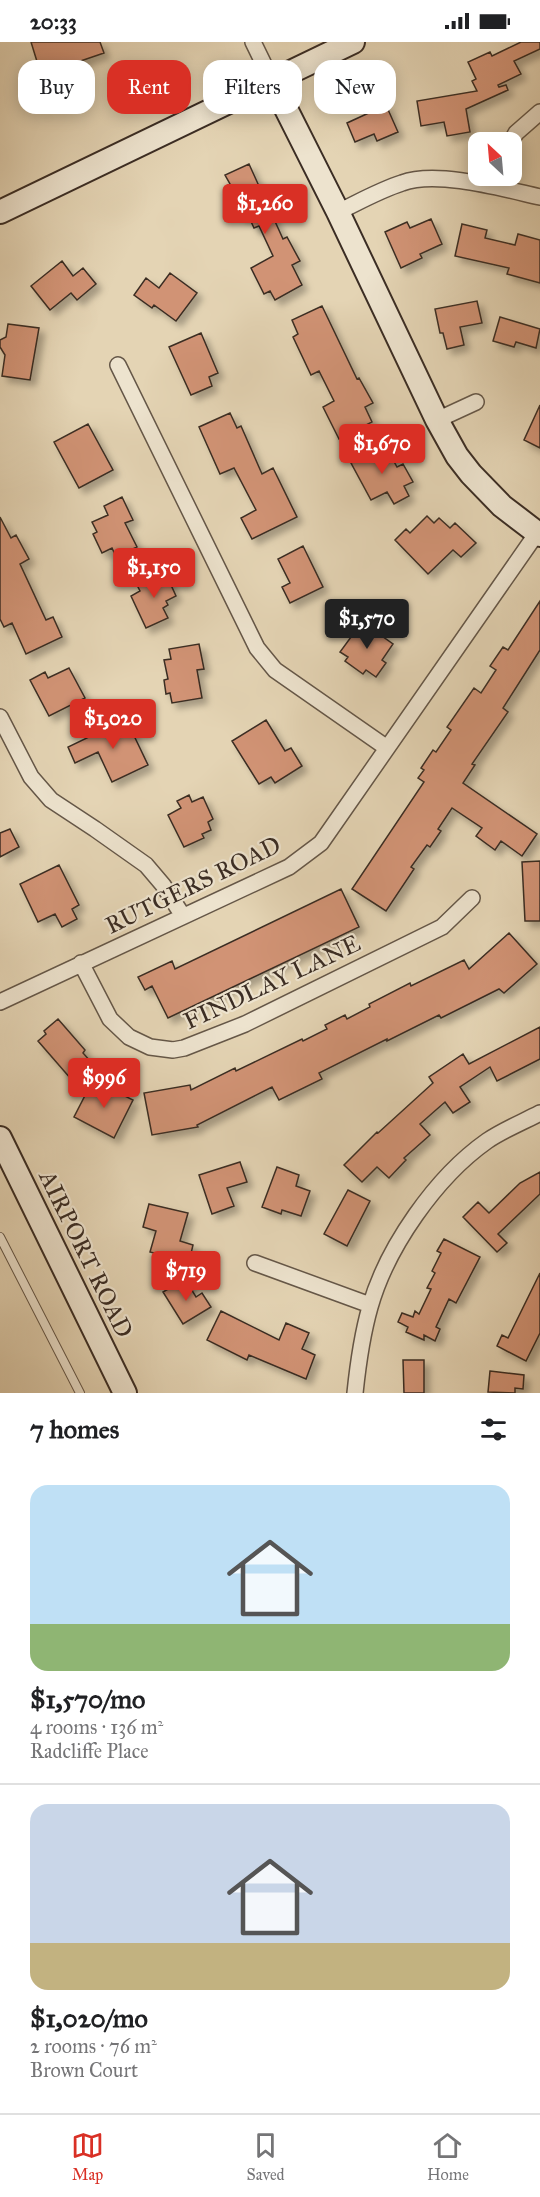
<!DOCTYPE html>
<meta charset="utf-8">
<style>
:root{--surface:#fff;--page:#f6f6f6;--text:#202124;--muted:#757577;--line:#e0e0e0;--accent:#d93025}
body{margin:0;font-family:"IM FELL Great Primer",serif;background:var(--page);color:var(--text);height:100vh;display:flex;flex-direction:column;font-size:22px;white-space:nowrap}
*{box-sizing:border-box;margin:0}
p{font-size:20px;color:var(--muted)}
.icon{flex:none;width:33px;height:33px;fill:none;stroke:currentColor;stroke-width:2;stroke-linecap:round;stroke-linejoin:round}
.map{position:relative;height:1351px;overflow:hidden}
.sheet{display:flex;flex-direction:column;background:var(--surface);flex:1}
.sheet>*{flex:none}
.guide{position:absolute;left:18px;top:18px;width:504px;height:54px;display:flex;gap:12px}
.needle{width:39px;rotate:334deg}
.fabs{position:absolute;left:468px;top:90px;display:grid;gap:12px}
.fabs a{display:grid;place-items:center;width:54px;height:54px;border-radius:12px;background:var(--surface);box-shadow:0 3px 15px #0003;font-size:30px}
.price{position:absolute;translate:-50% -51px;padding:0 14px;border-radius:6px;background:var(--accent);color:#fff;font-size:20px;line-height:39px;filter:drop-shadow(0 2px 3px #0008)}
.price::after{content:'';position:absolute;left:50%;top:36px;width:18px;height:14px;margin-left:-9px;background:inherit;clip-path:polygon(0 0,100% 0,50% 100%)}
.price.current{background:#222;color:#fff}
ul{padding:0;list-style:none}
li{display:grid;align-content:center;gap:12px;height:318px;padding:0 30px}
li+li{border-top:2px solid var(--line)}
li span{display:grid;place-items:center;height:186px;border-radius:18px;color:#555}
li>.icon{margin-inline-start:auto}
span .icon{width:108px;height:108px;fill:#fffc;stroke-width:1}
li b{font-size:26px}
h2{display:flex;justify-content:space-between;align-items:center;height:72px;padding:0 30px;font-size:26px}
.pill{padding:0 21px;border-radius:18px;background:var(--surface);box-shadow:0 3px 15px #0003;font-size:21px;line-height:54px}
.pill.current{background:var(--accent);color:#fff}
.status{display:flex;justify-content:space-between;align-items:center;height:42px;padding:0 30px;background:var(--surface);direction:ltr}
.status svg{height:16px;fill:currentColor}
.dock{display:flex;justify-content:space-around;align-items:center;height:84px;border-top:2px solid var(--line);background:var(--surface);font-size:16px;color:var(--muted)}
.dock a{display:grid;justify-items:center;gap:3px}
.dock .current{color:var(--accent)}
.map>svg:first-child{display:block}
</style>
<div class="status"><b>20:33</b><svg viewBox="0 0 49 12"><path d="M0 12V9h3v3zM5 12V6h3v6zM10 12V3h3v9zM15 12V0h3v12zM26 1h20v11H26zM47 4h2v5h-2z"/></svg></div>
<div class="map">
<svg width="540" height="1351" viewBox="0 0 540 1351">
<defs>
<filter id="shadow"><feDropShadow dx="5.5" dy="5.5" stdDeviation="3" flood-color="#0004"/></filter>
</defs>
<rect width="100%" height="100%" fill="#e4d4b4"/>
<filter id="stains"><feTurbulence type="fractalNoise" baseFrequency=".00333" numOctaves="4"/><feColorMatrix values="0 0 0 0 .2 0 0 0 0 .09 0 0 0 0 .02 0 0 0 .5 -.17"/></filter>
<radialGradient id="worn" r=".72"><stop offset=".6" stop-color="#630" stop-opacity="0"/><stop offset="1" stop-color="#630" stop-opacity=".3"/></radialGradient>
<path fill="#d19374" stroke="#3b2d24" stroke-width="1.5" filter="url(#shadow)" d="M31 0H100L104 11 63 25 70 44 47 52Z
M521 0H540V7L514 19 521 32 498 43 499 45 506 43 508 48 466 67 470 90 447 94 444 80 421 84 417 59 477 49 472 39 476 37 468 20 490 10 492 14Z
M386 63 398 90 377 99 374 92 355 100 347 81Z
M249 122 283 197 287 195 300 219 292 223 302 243 275 258 270 249 264 252 251 226 273 214 259 184 254 186 248 173 242 175 228 143 230 142 225 133Z
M431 177 442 202 420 212 422 216 401 226 385 190 407 180 410 186Z
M462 182 487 188 485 196 515 203 518 192 540 198V241L507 232 509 226 455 214Z
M62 219 73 234 83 226 96 242 77 258 71 251 50 268 31 244Z
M170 231 197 251 176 279 154 263 152 266 134 253 146 236 159 246Z
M477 259 482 281 460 285 464 303 447 307 443 291H440L435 267Z
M322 264 357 337 359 336 373 361 365 365 372 380 339 397 323 365 334 359 319 329 311 333 293 295 298 292 292 278Z
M500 275 540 287 536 306 516 300 514 305 493 299Z
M8 282 39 286 30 338 2 334 5 313 0 305V298L6 295Z
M201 291 218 331 209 335 212 344 191 353 169 305Z
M540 363V406L524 398Z
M230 371 237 386 241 384 262 432 273 426 297 475 252 497 241 476 256 468 234 426 220 432 199 385Z
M88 382 113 428 79 446 54 400Z
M385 403 397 425 403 422 413 440 404 444 409 454 394 462 387 450 371 458 351 421Z
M122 455 133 478 125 481 137 505 116 515 112 506 102 511 93 492 97 490 92 480 108 473 104 464Z
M427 474 434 481 439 476 450 486 455 481 476 501 461 515 453 508 428 532 395 498 406 487 410 491Z
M0 475 11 496 16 493 29 517 20 522 46 578 53 575 62 595 26 612 12 581 4 585 0 577Z
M303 504 323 545 290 561 282 545 290 541 278 517Z
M165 530 176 554 166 559 168 563 163 566 168 576 146 586 131 554 140 549 137 543Z
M540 559V608L503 666 508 670 472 722 475 723 463 741 537 792 522 814 501 799 495 808 476 794 482 786 452 766 438 787 441 789 430 805 427 803 411 825 414 827 386 869 352 847 424 740 418 736 424 728 421 726 433 708 436 710 451 688 447 685 474 646 481 651 496 628 490 624 503 605 508 608Z
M362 580 393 602 382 618 386 621 376 635 366 628 363 632 345 619 348 615 340 610Z
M199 602 204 627 197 628 202 656 172 661 170 651 166 652 164 638 168 637 164 618 171 617 169 607Z
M69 626 85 656 49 674 30 638 45 630 48 636Z
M126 677 148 723 112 740 98 710 75 721 68 705Z
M266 678 285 709 291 706 302 724 275 741 271 735 259 742 232 699Z
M189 753 192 760 203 755 213 777 208 780 211 788 202 792 204 796 184 805 168 773 181 766 177 759Z
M10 787 19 805 0 815V791Z
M540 819V879H525L522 820Z
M59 823 79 863 72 867 77 877 62 885 55 872 38 880 20 842Z
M341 847 359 885 168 976 152 944 145 948 138 935 172 919 175 927Z
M509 891 537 922 504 951 499 947 441 976 439 973 387 999V997L319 1031 322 1037 279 1058 272 1045 197 1083 198 1085 152 1093 144 1051 190 1043 191 1048 235 1026 236 1029 302 997 303 999 327 987 325 983 345 973 347 977 370 965 369 962 410 941 411 944 464 918 469 927Z
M58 977 85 1008 83 1011 91 1020 71 1037 38 999 46 992 44 989Z
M540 985V1017L497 1039 490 1025 460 1045 470 1060 453 1071 445 1060 420 1082 430 1093 404 1116 406 1118 389 1136 377 1125 362 1140 344 1123 377 1090 378 1091 433 1041 429 1035 463 1012 469 1022Z
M93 1038 133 1058 114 1096 74 1075Z
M240 1120 247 1140 227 1146 234 1164 212 1172 199 1133Z
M277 1125 299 1133 296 1144 310 1149 301 1174 282 1168 281 1172 262 1165Z
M540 1130V1152L498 1192 507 1201 497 1210 463 1175 478 1160 489 1171 520 1141Z
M348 1148 370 1159 347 1204 324 1192Z
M149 1162 188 1171 180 1199 193 1203 189 1220 150 1210 156 1189 143 1185Z
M444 1197 480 1215 456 1261 449 1257 436 1285 440 1287 435 1299 424 1293V1298L406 1290 408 1285 398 1280 402 1271 413 1275 415 1269 419 1272 431 1247 427 1246 435 1231 432 1229 441 1211 437 1209Z
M540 1231V1291L526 1319 497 1304 502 1293 508 1296Z
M185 1237 196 1255 202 1251 211 1265 183 1282 163 1250Z
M221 1269 279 1298 286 1281 309 1291 302 1307 315 1313 306 1337 249 1313 247 1318 207 1298Z
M403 1318H424V1351H404Z
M490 1329 524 1333 523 1347 515 1346V1351L488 1350Z"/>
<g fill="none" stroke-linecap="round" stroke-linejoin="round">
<g stroke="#655748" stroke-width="10">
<path id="lane" d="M0 1195 80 1351"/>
</g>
<g stroke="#655748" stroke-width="18">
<path id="street" d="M253 0 272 39
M511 100 516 91 540 70
M338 170C359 160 380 148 402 141 437 128 504 147 540 155
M118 323 257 606 275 628 387 706
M437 378 476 360
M0 675 31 735 51 758 95 787 146 823 163 843 183 874
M81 921 110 977 129 995 150 1005 173 1008 184 1006 245 982 442 885 472 856
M0 960 289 825 321 801 537 491
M255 1221 370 1263
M355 1351C358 1322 362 1293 370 1265 387 1205 436 1135 487 1099 503 1088 523 1080 540 1071"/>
</g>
<g stroke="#3b2d24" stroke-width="26">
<path id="secondary" d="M272 39 338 170 437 378 457 414 471 432 502 464 540 493
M0 170 353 0
M0 1096 125 1351"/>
</g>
<use href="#lane" stroke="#ede3ce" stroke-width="8"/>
<use href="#street" stroke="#ede3ce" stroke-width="15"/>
<use href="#secondary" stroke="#ede3ce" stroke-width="22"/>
</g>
<g text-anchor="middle" stroke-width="4.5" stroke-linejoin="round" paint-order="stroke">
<g font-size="24" fill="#3b2d24" stroke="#ede3ce">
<text transform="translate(193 843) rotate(-26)" y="8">RUTGERS ROAD</text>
<text transform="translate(272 940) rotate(-25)" y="8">FINDLAY LANE</text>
<text transform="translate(86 1212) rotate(64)" y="8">AIRPORT ROAD</text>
</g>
</g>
<rect width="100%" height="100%" filter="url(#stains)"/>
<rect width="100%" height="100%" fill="url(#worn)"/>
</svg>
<div class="fabs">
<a><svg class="needle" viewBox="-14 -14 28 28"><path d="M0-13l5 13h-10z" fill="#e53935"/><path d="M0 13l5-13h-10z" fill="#757577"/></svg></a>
</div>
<b class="price" style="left:265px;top:193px">$1,260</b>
<b class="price" style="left:382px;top:433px">$1,670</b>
<b class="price" style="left:154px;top:557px">$1,150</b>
<b class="price current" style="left:367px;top:608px">$1,570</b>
<b class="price" style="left:113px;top:708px">$1,020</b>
<b class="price" style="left:104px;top:1067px">$996</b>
<b class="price" style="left:186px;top:1260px">$719</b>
<div class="guide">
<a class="pill">Buy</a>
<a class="pill current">Rent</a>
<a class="pill">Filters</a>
<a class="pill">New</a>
</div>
</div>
<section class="sheet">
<h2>7 homes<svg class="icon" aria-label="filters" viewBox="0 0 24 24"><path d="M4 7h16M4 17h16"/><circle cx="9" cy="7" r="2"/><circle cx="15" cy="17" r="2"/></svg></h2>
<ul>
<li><span style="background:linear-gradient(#bfe0f5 75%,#8fb573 0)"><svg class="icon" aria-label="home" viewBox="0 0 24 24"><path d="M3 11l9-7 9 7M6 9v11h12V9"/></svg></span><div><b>$1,570/mo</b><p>4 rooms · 136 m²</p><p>Radcliffe Place</p></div></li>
<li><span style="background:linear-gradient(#c9d6e8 75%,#c2b280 0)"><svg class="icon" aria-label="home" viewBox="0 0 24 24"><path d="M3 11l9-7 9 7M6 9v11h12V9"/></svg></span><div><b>$1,020/mo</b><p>2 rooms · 76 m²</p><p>Brown Court</p></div></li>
</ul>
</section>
<nav class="dock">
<a class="current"><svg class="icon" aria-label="map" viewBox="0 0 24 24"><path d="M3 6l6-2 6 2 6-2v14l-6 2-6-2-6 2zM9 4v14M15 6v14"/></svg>Map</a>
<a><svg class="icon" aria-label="saved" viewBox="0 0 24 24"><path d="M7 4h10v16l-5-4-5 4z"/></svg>Saved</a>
<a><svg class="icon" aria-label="home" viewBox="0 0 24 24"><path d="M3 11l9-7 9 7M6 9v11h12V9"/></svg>Home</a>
</nav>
